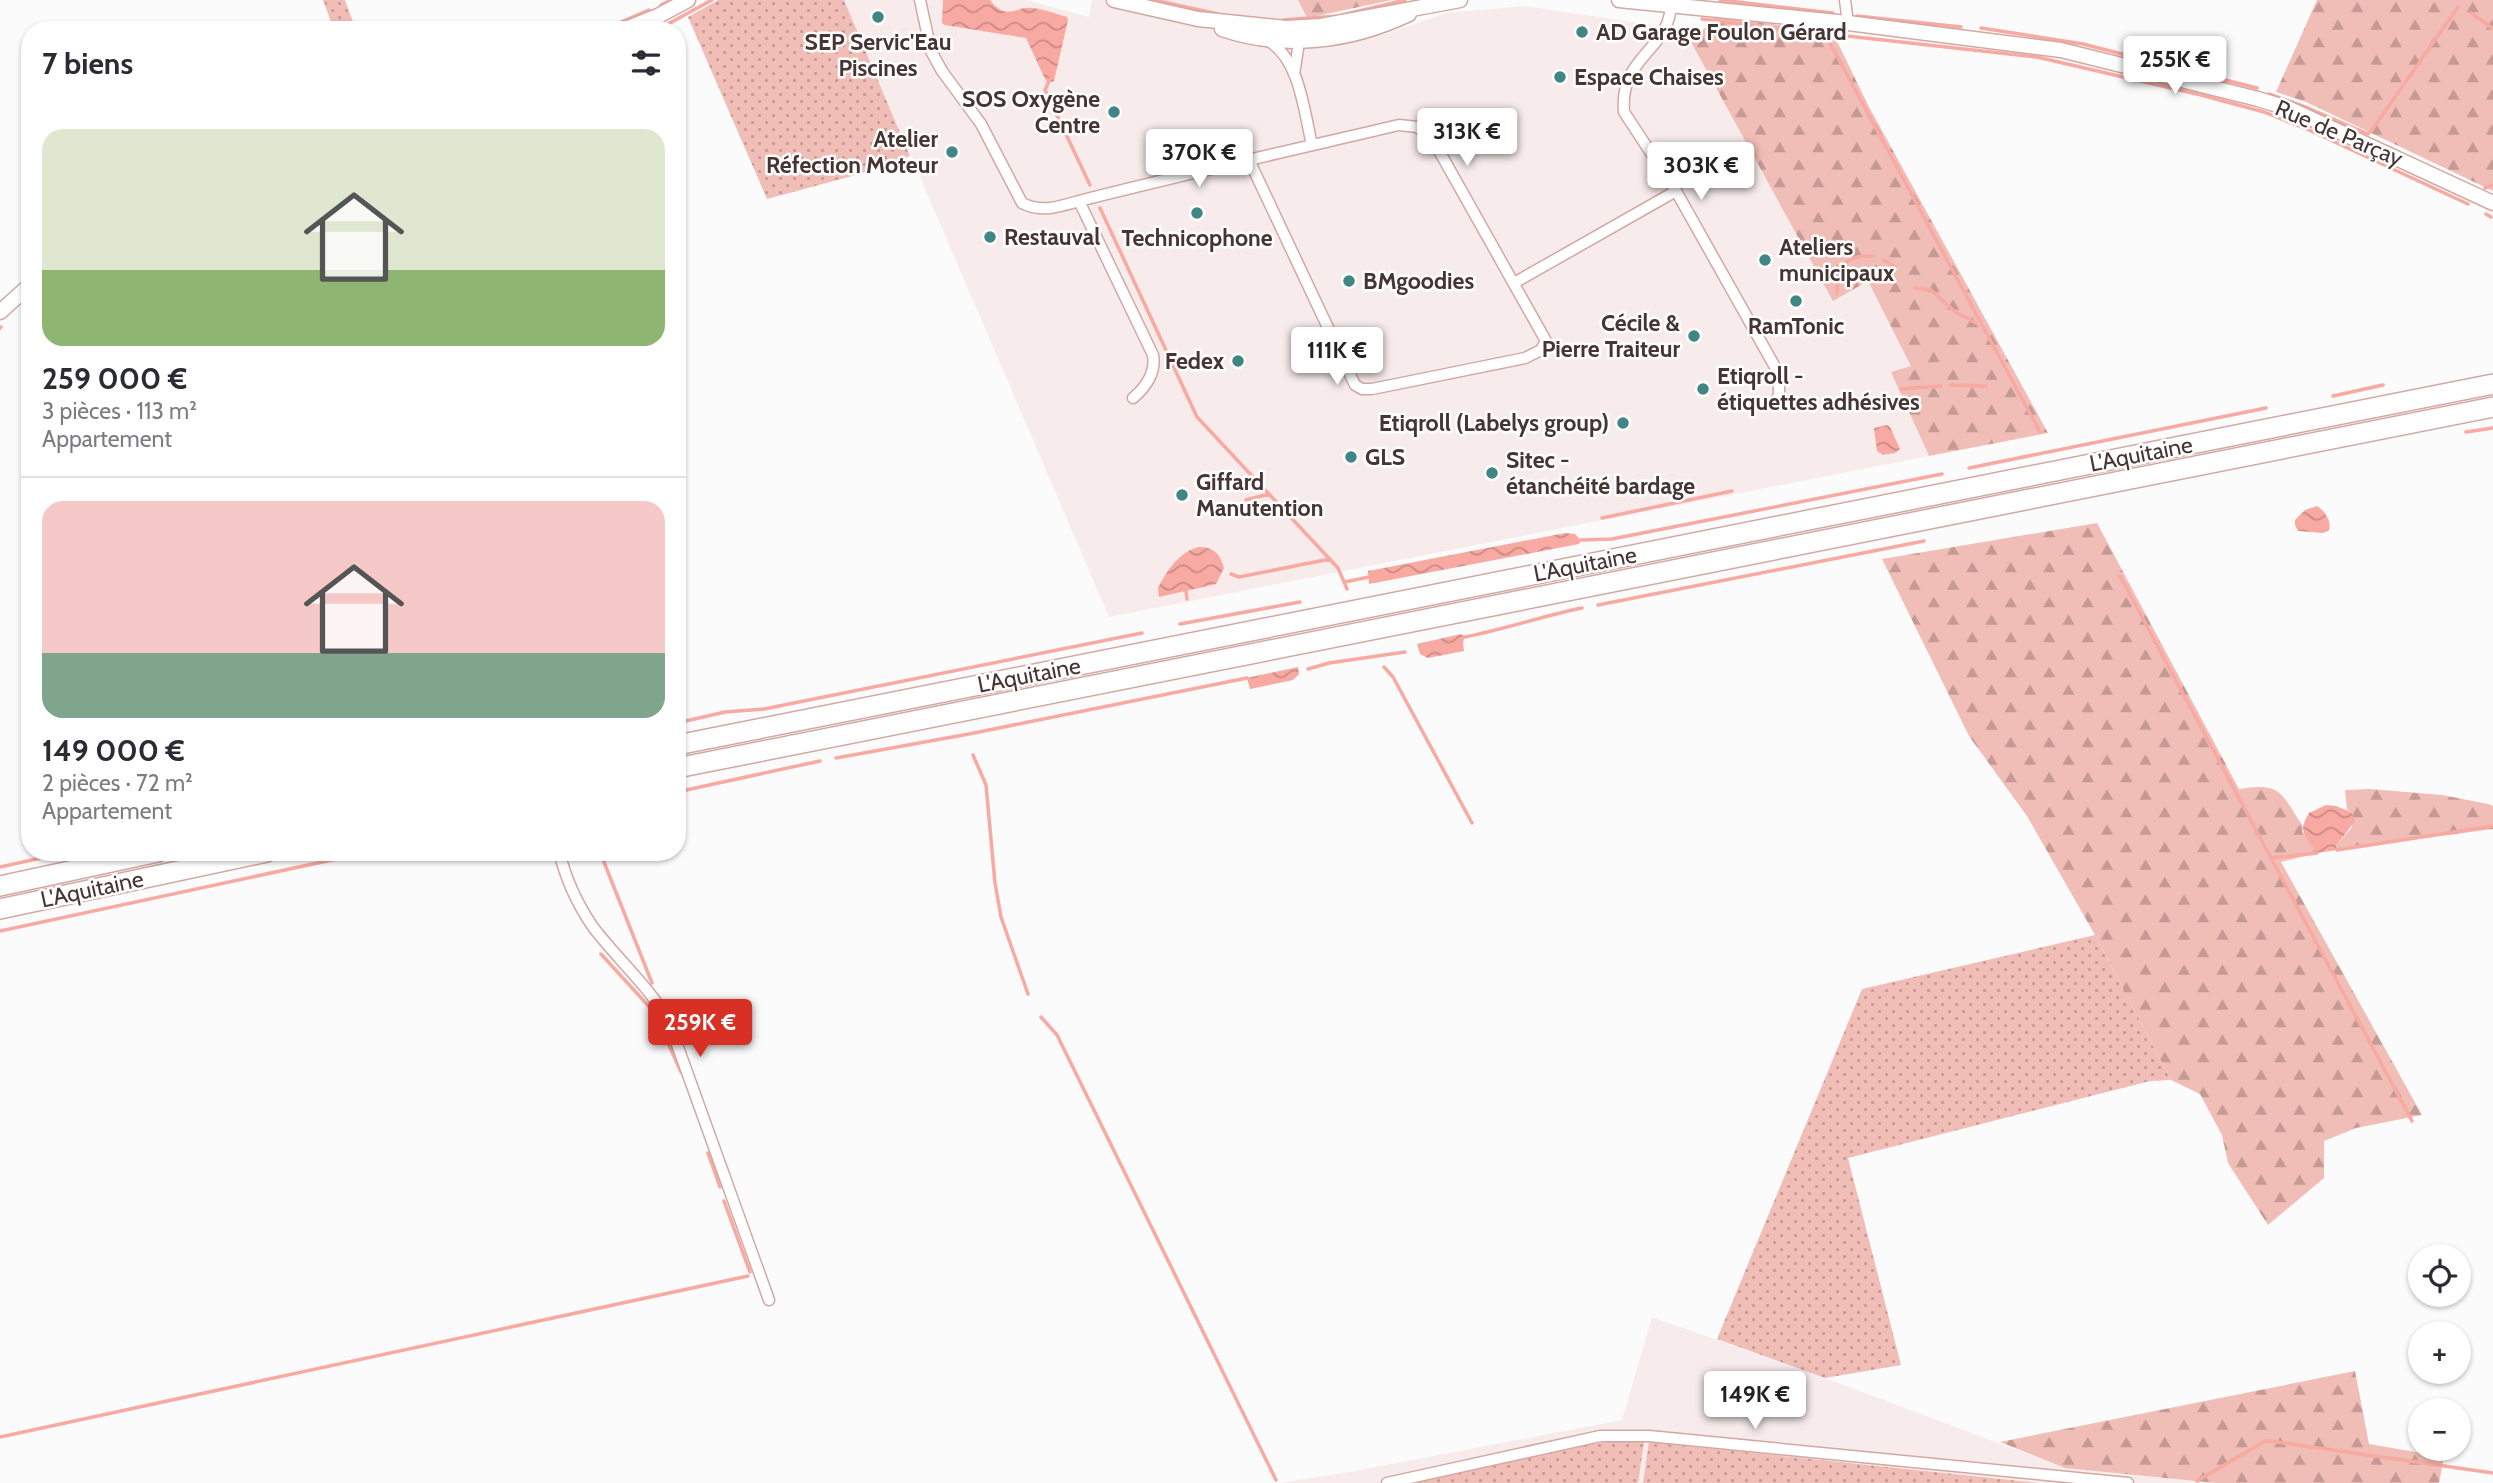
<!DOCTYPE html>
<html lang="fr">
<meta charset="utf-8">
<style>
:root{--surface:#fff;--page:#f2f2f3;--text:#2b2b33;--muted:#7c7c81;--line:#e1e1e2;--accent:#d93025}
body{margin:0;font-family:Cabin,sans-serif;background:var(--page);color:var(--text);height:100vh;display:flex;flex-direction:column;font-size:26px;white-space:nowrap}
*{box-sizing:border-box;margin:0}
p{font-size:23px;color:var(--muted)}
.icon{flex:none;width:38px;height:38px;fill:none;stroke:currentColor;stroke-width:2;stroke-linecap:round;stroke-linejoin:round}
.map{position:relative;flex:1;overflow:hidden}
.panel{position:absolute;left:21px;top:21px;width:665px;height:840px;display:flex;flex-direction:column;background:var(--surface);border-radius:28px;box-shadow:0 2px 5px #0004}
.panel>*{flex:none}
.controls{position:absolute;left:2408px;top:1244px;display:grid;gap:14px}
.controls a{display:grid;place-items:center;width:63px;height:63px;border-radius:50%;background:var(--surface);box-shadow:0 2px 5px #0004;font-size:35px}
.price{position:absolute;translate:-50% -60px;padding:0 16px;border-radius:7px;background:#fff;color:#222;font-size:23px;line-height:46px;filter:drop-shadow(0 2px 4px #0008)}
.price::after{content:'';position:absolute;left:50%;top:42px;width:21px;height:16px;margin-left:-10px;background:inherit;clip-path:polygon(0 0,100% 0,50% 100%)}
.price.active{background:var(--accent);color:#fff}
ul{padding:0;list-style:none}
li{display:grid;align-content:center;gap:14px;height:371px;padding:0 21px}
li+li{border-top:2px solid var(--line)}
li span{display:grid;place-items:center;height:217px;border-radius:21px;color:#555}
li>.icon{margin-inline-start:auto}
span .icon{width:126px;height:126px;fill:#fffc;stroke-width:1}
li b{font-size:30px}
h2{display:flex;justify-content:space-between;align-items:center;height:84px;padding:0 21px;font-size:30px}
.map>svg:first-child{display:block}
</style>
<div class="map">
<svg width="2493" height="1483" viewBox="0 0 2493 1483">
<defs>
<pattern id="green-dots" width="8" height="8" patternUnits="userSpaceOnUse" patternTransform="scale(1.75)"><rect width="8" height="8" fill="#f1bdb7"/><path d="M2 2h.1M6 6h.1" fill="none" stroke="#c59a95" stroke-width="1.8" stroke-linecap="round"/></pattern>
<pattern id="forest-firs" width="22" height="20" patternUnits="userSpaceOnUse" patternTransform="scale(1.75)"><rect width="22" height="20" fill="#f1bdb7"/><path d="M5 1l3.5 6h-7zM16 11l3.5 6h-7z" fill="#c59a95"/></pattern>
<pattern id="water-waves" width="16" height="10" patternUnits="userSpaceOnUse" patternTransform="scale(1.75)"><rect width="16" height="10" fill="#f8a9a1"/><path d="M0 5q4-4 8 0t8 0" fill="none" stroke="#cb8a84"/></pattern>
</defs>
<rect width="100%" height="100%" fill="#fbfbfb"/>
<path fill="#f7eceb" d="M844 0H1026L1089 17 1092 0H1298L1319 46 1383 35 1446 13 1525 6 1685 30 1833 300 1868 281 1912 366 1891 372 1929 456 1109 617Z
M1652 1317 1825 1378 2065 1468 2216 1483H1280L1350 1472 1622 1420Z"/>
<path fill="url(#green-dots)" d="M323 0H345L356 30H334Z
M718 0H844L910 156 856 175 767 199 688 17Z
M2095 935 2171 1080 2150 1081 1848 1158 1901 1365 1825 1378 1717 1339 1862 989Z
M1621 1440 1644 1442 1638 1483H1417L1585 1445Z
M1649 1442 2029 1482 2039 1483H1643Z"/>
<path fill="url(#forest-firs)" d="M1298 0H1392L1307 18Z
M2317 0H2493V191L2306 102 2276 92Z
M1716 16 1833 33 1868 105 2048 433 1929 456 1891 372 1911 366 1868 281 1833 301 1691 42Z
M2097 523 2239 789C2283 782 2280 793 2303 826L2302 832 2317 853 2281 862 2422 1115 2356 1128 2324 1141V1178L2268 1225 2228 1163 2222 1135 2200 1094 2171 1080 2095 935 2027 816 1969 736 1882 559Z
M2370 789 2442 795 2488 804 2493 806V829L2337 850 2336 846 2352 827 2351 812 2347 809 2345 790Z
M2355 1371 2369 1444 2444 1457 2439 1483H2216L2065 1468 2000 1442Z"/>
<path fill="url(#water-waves)" d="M943 0H990C1007 22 1015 6 1032 8 1044 9 1056 14 1067 17L1068 20 1054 81 1049 83 1045 79 1026 38 945 25 942 23Z
M1887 425 1890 427 1900 449 1895 453 1883 455 1877 451 1874 428Z
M2317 506C2324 510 2332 521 2329 530L2323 533 2298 531 2295 525V520L2305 510Z
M1565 533 1575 534 1581 540 1579 544 1369 584 1368 571Z
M1199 547C1214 547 1220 554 1224 568L1216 584 1159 597 1158 588C1167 570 1179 552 1199 547Z
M1461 634 1465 637 1463 642 1464 651 1428 658 1420 654 1417 644Z
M1298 667 1299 674 1293 680 1250 689 1247 678Z
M2326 805 2336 806 2351 812 2355 821 2336 846 2337 850 2317 853C2305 836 2297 833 2309 813Z"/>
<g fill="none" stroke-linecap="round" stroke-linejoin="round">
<path stroke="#f8a9a1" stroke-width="3.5" d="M1154 0 1218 14
M1720 0 1833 13
M661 5 671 0
M2471 13 2493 29
M1857 16 1961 27
M1702 19 1825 34
M1283 20 1338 16 1405 0
M621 22 649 10
M1981 28 2083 44 2141 59
M600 30 614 25
M657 30 712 0
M1825 34 2040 432
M1847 36 2037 57 2201 95 2264 112 2309 130 2468 204
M2217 78 2257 88
M1050 79 1045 90 1090 185
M2269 94 2308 108 2368 134 2372 130 2458 7
M2485 188 2493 185
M1100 208 1197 417 1338 568 1347 589
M2486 214 2491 217
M1884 260 1895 267
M1915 288 1931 290 1954 311 1976 323
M1837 294C1838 268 1842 255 1872 256
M0 328 1 327
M1950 385 1986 386
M1901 389 1941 386
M2333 396 2383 385
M2466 432 2493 428
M1969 468 2266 408
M1246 500 1269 494
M1602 518 1732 491
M1581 540 1612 539 1942 474
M1231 574 1239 577 1330 559
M2120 576 2271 858
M1345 582 1369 577
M1186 591 1187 599
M1598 605 1924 541
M1180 624 1300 602
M1465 637C1505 629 1543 616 1582 608
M1384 667 1393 677 1472 823
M1308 669 1329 663 1405 652
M677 723 725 712 764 709 1142 633
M973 755 986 785 995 883 1001 917 1028 994
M836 758 969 734 1247 678
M677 792 820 761
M2337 850 2493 826
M600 852 652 983
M2317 853 2271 858 2412 1121
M0 867 68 852
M0 931 369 852
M601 954 654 1012 681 1072
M1041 1017 1057 1035 1276 1480
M708 1153 720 1187
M724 1201 750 1272
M0 1437 748 1276
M2197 1481 2265 1441H2270L2493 1473"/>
<g stroke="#d2a8a3" stroke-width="13">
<path id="minor" d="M920 0 931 51 942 71 981 124 1022 203C1041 213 1058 207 1079 201L1153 355C1156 373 1146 387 1133 398
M1845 0 1848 23
M1671 5C1669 51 1619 56 1624 112L1676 191 1779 374V394L1776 402
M1265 39C1300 56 1304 112 1312 145
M1294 74 1298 49
M1079 201C1185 174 1292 150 1399 125L1417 127 1433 140 1546 341 1541 350 1525 358 1372 389H1362L1355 385 1249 160
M1514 283 1676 191
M559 852C566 879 577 904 593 927 618 960 649 986 669 1022L769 1300
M1387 1483 1600 1436H1649L2128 1483"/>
</g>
<g stroke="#d2a8a3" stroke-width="17">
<path id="tertiary" d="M1114 0 1198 19 1286 28 1321 26 1460 0
M1619 0 1848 23 2061 50 2258 99 2290 109 2493 203
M1222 29C1284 50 1350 42 1409 14
M623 30 658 16 688 0
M0 312 30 285"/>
</g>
<g stroke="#d2a8a3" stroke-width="22">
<path id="motorway" d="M677 745 2493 384
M677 768 2493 407
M0 886 158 852
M0 909 267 852"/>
</g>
<use href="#minor" stroke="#fff" stroke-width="10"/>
<use href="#tertiary" stroke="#fff" stroke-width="14"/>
<use href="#motorway" stroke="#fff" stroke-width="19"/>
</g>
<g fill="#3f8684" stroke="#fff" stroke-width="2.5">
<circle cx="878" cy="17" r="7"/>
<circle cx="1582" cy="32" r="7"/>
<circle cx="1560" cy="77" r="7"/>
<circle cx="1114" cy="112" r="7"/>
<circle cx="952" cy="152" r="7"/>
<circle cx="1197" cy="213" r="7"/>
<circle cx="990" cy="237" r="7"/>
<circle cx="1765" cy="260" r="7"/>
<circle cx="1349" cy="281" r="7"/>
<circle cx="1796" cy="301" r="7"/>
<circle cx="1694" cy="336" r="7"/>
<circle cx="1238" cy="361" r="7"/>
<circle cx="1703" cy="389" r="7"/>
<circle cx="1623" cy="423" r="7"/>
<circle cx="1351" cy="457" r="7"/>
<circle cx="1492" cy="473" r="7"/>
<circle cx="1182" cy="495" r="7"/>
</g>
<g text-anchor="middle" stroke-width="5" stroke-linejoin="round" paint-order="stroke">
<g font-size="23" font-weight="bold" fill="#463533" stroke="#fff" text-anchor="start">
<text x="1596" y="40">AD Garage Foulon Gérard</text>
<text x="878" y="50" text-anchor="middle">SEP Servic'Eau<tspan x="878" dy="26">Piscines</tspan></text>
<text x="1574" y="85">Espace Chaises</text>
<text x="1100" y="107" text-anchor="end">SOS Oxygène<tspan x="1100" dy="26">Centre</tspan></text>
<text x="938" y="147" text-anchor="end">Atelier<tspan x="938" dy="26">Réfection Moteur</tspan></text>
<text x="1004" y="245">Restauval</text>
<text x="1197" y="246" text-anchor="middle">Technicophone</text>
<text x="1779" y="255">Ateliers<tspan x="1779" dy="26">municipaux</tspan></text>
<text x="1363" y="289">BMgoodies</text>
<text x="1680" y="331" text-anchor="end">Cécile &amp;<tspan x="1680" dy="26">Pierre Traiteur</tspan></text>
<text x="1796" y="334" text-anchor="middle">RamTonic</text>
<text x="1224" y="369" text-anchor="end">Fedex</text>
<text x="1717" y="384">Etiqroll -<tspan x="1717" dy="26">étiquettes adhésives</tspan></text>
<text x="1609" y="431" text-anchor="end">Etiqroll (Labelys group)</text>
<text x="1365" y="465">GLS</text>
<text x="1506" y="468">Sitec -<tspan x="1506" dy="26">étanchéité bardage</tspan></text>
<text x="1196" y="490">Giffard<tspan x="1196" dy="26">Manutention</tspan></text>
</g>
<g font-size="23" fill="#463533" stroke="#fff">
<text transform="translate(2339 133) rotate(23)" y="8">Rue de Parçay</text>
<text transform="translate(2141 454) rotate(-11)" y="8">L'Aquitaine</text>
<text transform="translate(1585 564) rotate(-11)" y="8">L'Aquitaine</text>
<text transform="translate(1029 675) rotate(-11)" y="8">L'Aquitaine</text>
<text transform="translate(92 889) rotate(-12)" y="8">L'Aquitaine</text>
</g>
</g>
</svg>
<div class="controls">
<a><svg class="icon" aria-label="locate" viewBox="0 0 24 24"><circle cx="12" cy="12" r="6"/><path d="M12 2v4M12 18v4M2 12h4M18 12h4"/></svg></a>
<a>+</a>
<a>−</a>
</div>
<b class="price" style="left:2175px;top:96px">255K €</b>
<b class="price" style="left:1467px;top:168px">313K €</b>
<b class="price" style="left:1199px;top:189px">370K €</b>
<b class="price" style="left:1701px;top:202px">303K €</b>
<b class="price" style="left:1337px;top:387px">111K €</b>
<b class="price active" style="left:700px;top:1059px">259K €</b>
<b class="price" style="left:1755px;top:1431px">149K €</b>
<section class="panel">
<h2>7 biens<svg class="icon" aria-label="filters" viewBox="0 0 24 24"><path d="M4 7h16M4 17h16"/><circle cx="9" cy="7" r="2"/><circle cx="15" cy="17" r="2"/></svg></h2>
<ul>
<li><span style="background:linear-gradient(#dfe7d0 65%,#8fb573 0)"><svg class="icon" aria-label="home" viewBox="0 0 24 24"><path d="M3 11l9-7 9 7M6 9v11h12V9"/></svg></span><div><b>259 000 €</b><p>3 pièces · 113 m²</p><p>Appartement</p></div></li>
<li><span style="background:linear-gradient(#f6c9c9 70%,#7fa58c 0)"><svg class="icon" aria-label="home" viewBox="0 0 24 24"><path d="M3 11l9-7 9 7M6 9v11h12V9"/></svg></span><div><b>149 000 €</b><p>2 pièces · 72 m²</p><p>Appartement</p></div></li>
</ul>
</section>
</div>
